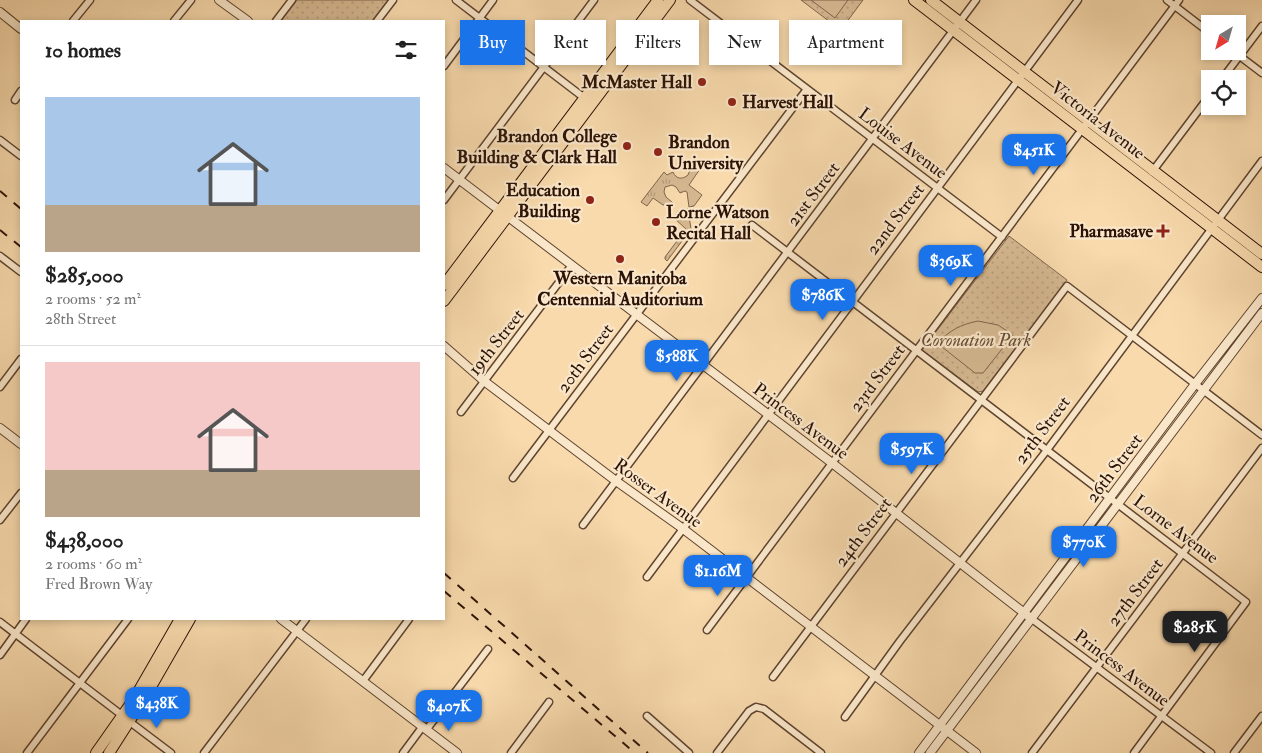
<!DOCTYPE html>
<meta charset="utf-8">
<style>
:root{--surface:#fff;--page:#f6f6f6;--text:#222;--muted:#767676;--line:#e0e0e0;--accent:#1a73e8}
body{margin:0;font-family:"IM FELL Double Pica",serif;background:var(--page);color:var(--text);height:100vh;display:flex;flex-direction:column;font-size:19px;white-space:nowrap}
*{box-sizing:border-box;margin:0}
p{font-size:16px;color:var(--muted)}
.icon{flex:none;width:28px;height:28px;fill:none;stroke:currentColor;stroke-width:2;stroke-linecap:round;stroke-linejoin:round}
.map{position:relative;flex:1;overflow:hidden}
.sheet{position:absolute;left:20px;top:20px;width:425px;height:600px;display:flex;flex-direction:column;background:var(--surface);border-radius:0px;box-shadow:0 2px 8px #0003}
.sheet>*{flex:none}
.top-card{position:absolute;left:460px;top:20px;width:475px;height:45px;display:flex;gap:10px}
.needle{width:32px;rotate:217deg}
.tools{position:absolute;left:1201px;top:15px;display:grid;gap:10px}
.tools a{display:grid;place-items:center;width:45px;height:45px;border-radius:0px;background:var(--surface);box-shadow:0 2px 8px #0003;font-size:25px}
.price{position:absolute;translate:-50% -42px;padding:0 11px;border-radius:10px;background:var(--accent);color:#fff;font-size:16px;line-height:32px;filter:drop-shadow(0 1px 2px #0008)}
.price::after{content:'';position:absolute;left:50%;top:30px;width:15px;height:11px;margin-left:-8px;background:inherit;clip-path:polygon(0 0,100% 0,50% 100%)}
.price.selected{background:#222;color:#fff}
ul{padding:0;list-style:none}
li{display:grid;align-content:center;gap:10px;height:265px;padding:0 25px}
li+li{border-top:1px solid var(--line)}
li span{display:grid;place-items:center;height:155px;border-radius:0px;color:#555}
li>.icon{margin-inline-start:auto}
span .icon{width:90px;height:90px;fill:#fffc;stroke-width:1}
li b{font-size:21px}
h2{display:flex;justify-content:space-between;align-items:center;height:60px;padding:0 25px;font-size:21px}
.pill{padding:0 18px;border-radius:0px;background:var(--surface);box-shadow:0 2px 8px #0003;font-size:18px;line-height:45px}
.pill.selected{background:var(--accent);color:#fff}
.map>svg:first-child{display:block}
</style>
<div class="map">
<svg width="1262" height="753" viewBox="0 0 1262 753">
<defs>
<pattern id="grass-tufts" width="24" height="20" patternUnits="userSpaceOnUse" patternTransform="scale(1.25)"><rect width="24" height="20" fill="#d5b891"/><path d="M3 7l-1-3M5 7V3M7 7l1-3M15 17l-1-3M17 17v-4M19 17l1-3" fill="none" stroke="#b79d7c"/></pattern>
<pattern id="park-dots" width="8" height="8" patternUnits="userSpaceOnUse" patternTransform="scale(1.25)"><rect width="8" height="8" fill="#d5b891"/><path d="M2 2h.1M6 6h.1" fill="none" stroke="#b79d7c" stroke-width="1.8" stroke-linecap="round"/></pattern>
</defs>
<rect width="100%" height="100%" fill="#f8daad"/>
<filter id="stains"><feTurbulence type="fractalNoise" baseFrequency=".004" numOctaves="4"/><feColorMatrix values="0 0 0 0 .2 0 0 0 0 .09 0 0 0 0 .02 0 0 0 .5 -.17"/></filter>
<radialGradient id="worn" r=".72"><stop offset=".6" stop-color="#630" stop-opacity="0"/><stop offset="1" stop-color="#630" stop-opacity=".3"/></radialGradient>
<path fill="url(#grass-tufts)" stroke="#80654c" d="M698 167 700 169 689 185 702 195 694 206 689 207 687 192 685 191 680 193 676 187 672 185 665 187 664 192 666 197 673 203 672 204 674 206 670 210 667 208 666 204 663 205 653 198 647 206 641 202 664 172 667 175 673 172C676 179 682 180 688 175L690 170H696Z
M688 209 691 229 667 261 665 259V257L686 229 674 218C679 210 676 209 688 209Z"/>
<path fill="url(#park-dots)" stroke="#80654c" d="M297 0H388L372 21H281Z
M801 0H863L846 23 834 25Z
M1009 236 1067 280 983 391 978 392 922 350Z"/>
<path fill="#d5b891" stroke="#80654c" d="M811 0H848L835 18Z
M978 321 998 325 1013 335 983 373H975L937 343C951 330 959 325 978 321Z"/>
<g fill="none" stroke-linecap="round" stroke-linejoin="round">
<g stroke="#5e4430" stroke-width="9">
<path id="minor" d="M456 0 587 100
M690 0 1002 237
M1167 0 1210 33
M73 21 90 0
M174 21 191 0
M276 21 292 0
M377 21 393 0
M1233 51 1262 73
M444 66 493 0
M1222 79 1262 26
M15 100 21 91
M0 140 21 156
M1152 172 1210 95
M444 200 594 0
M752 225 1246 602 1134 753
M0 256 21 272
M0 387 21 359
M461 412 572 265
M513 478 807 89
M0 520 21 493
M583 525 976 0
M647 577 1078 0
M1032 619 1211 753
M0 622 123 716
M707 630 1179 0
M0 655 26 619
M773 677 1067 286 1262 435
M363 681 409 619
M647 716 689 753
M845 717 900 641 1047 450 1262 161
M130 722 171 753
M427 729 488 649
M27 753 128 619
M204 753 306 619
M403 753 423 726
M511 753 549 702
M717 753 749 711 756 707 764 709 821 753
M1032 753 1262 448
M1234 753 1262 716"/>
</g>
<g stroke="#5e4430" stroke-width="10">
<path id="tertiary" d="M219 0 248 21
M0 12 21 29
M444 168 832 463 1032 619
M444 346 484 381 616 481 682 528 976 753
M0 428 21 444
M281 619 457 753
M919 753 1195 384 1262 298
M930 753 1262 313"/>
</g>
<g stroke="#2b1206" stroke-width="12">
<path id="primary" d="M914 0 1262 267
M931 0 1262 254
M444 285 658 0
M444 301 670 0
M96 753 134 699 180 619
M109 753 148 692 190 619"/>
</g>
<use href="#minor" stroke="#fae7ca" stroke-width="6"/>
<use href="#tertiary" stroke="#fae7ca" stroke-width="8"/>
<use href="#primary" stroke="#f8daad" stroke-width="10"/>
<path stroke="#2b1206" stroke-width="2" stroke-dasharray="9 9" stroke-linecap="butt" d="M0 191 21 209
M0 230 21 247
M444 573 648 753
M444 591 635 753"/>
</g>
<g fill="#8f2418" stroke="#fae7ca" stroke-width="2">
<circle cx="702" cy="82" r="5"/>
<circle cx="732" cy="102" r="5"/>
<circle cx="627" cy="146" r="5"/>
<circle cx="658" cy="152" r="5"/>
<circle cx="590" cy="200" r="5"/>
<circle cx="656" cy="222" r="5"/>
<path d="M1160.5 223.5h5v5h5v5h-5v5h-5v-5h-5v-5h5z"/>
<circle cx="620" cy="259" r="5"/>
</g>
<g text-anchor="middle" stroke-width="4.5" stroke-linejoin="round" paint-order="stroke">
<g font-size="18" font-weight="bold" fill="#2b1206" stroke="#fae7ca" text-anchor="end">
<text x="692" y="88">McMaster Hall</text>
<text x="742" y="108" text-anchor="start">Harvest Hall</text>
<text x="617" y="142">Brandon College<tspan x="617" dy="21">Building &amp; Clark Hall</tspan></text>
<text x="668" y="148" text-anchor="start">Brandon<tspan x="668" dy="21">University</tspan></text>
<text x="580" y="196">Education<tspan x="580" dy="21">Building</tspan></text>
<text x="666" y="218" text-anchor="start">Lorne Watson<tspan x="666" dy="21">Recital Hall</tspan></text>
<text x="1153" y="237">Pharmasave</text>
<text x="620" y="284" text-anchor="middle">Western Manitoba<tspan x="620" dy="21">Centennial Auditorium</tspan></text>
</g>
<g font-size="18" fill="#2b1206" stroke="#fae7ca">
<text transform="translate(1098 120) rotate(38)" y="6">Victoria Avenue</text>
<text transform="translate(903 143) rotate(37)" y="6">Louise Avenue</text>
<text transform="translate(813 194) rotate(-53)" y="6">21st Street</text>
<text transform="translate(895 219) rotate(-53)" y="6">22nd Street</text>
<text transform="translate(496 342) rotate(-52)" y="6">19th Street</text>
<text transform="translate(585 358) rotate(-53)" y="6">20th Street</text>
<text transform="translate(877 378) rotate(-53)" y="6">23rd Street</text>
<text transform="translate(801 421) rotate(37)" y="6">Princess Avenue</text>
<text transform="translate(1042 430) rotate(-53)" y="6">25th Street</text>
<text transform="translate(1114 468) rotate(-53)" y="6">26th Street</text>
<text transform="translate(658 493) rotate(36)" y="6">Rosser Avenue</text>
<text transform="translate(1176 529) rotate(37)" y="6">Lorne Avenue</text>
<text transform="translate(863 532) rotate(-53)" y="6">24th Street</text>
<text transform="translate(1135 592) rotate(-53)" y="6">27th Street</text>
<text transform="translate(1122 668) rotate(37)" y="6">Princess Avenue</text>
</g>
<g font-size="18" font-style="italic" fill="#664c37" stroke="#fae7ca">
<text x="976" y="346">Coronation Park</text>
</g>
</g>
<rect width="100%" height="100%" filter="url(#stains)"/>
<rect width="100%" height="100%" fill="url(#worn)"/>
</svg>
<div class="tools">
<a><svg class="needle" viewBox="-14 -14 28 28"><path d="M0-13l5 13h-10z" fill="#e53935"/><path d="M0 13l5-13h-10z" fill="#767676"/></svg></a>
<a><svg class="icon" aria-label="locate" viewBox="0 0 24 24"><circle cx="12" cy="12" r="6"/><path d="M12 2v4M12 18v4M2 12h4M18 12h4"/></svg></a>
</div>
<b class="price" style="left:1034px;top:176px">$451K</b>
<b class="price" style="left:951px;top:287px">$369K</b>
<b class="price" style="left:823px;top:321px">$786K</b>
<b class="price" style="left:677px;top:382px">$588K</b>
<b class="price" style="left:912px;top:475px">$597K</b>
<b class="price" style="left:1084px;top:568px">$770K</b>
<b class="price" style="left:718px;top:597px">$1.16M</b>
<b class="price selected" style="left:1195px;top:653px">$285K</b>
<b class="price" style="left:157px;top:729px">$438K</b>
<b class="price" style="left:449px;top:732px">$407K</b>
<div class="top-card">
<a class="pill selected">Buy</a>
<a class="pill">Rent</a>
<a class="pill">Filters</a>
<a class="pill">New</a>
<a class="pill">Apartment</a>
</div>
<section class="sheet">
<h2>10 homes<svg class="icon" aria-label="filters" viewBox="0 0 24 24"><path d="M4 7h16M4 17h16"/><circle cx="9" cy="7" r="2"/><circle cx="15" cy="17" r="2"/></svg></h2>
<ul>
<li><span style="background:linear-gradient(#a9c7e8 70%,#b9a48a 0)"><svg class="icon" aria-label="home" viewBox="0 0 24 24"><path d="M3 11l9-7 9 7M6 9v11h12V9"/></svg></span><div><b>$285,000</b><p>2 rooms · 52 m²</p><p>28th Street</p></div></li>
<li><span style="background:linear-gradient(#f6c9c9 70%,#b9a48a 0)"><svg class="icon" aria-label="home" viewBox="0 0 24 24"><path d="M3 11l9-7 9 7M6 9v11h12V9"/></svg></span><div><b>$438,000</b><p>2 rooms · 60 m²</p><p>Fred Brown Way</p></div></li>
</ul>
</section>
</div>
